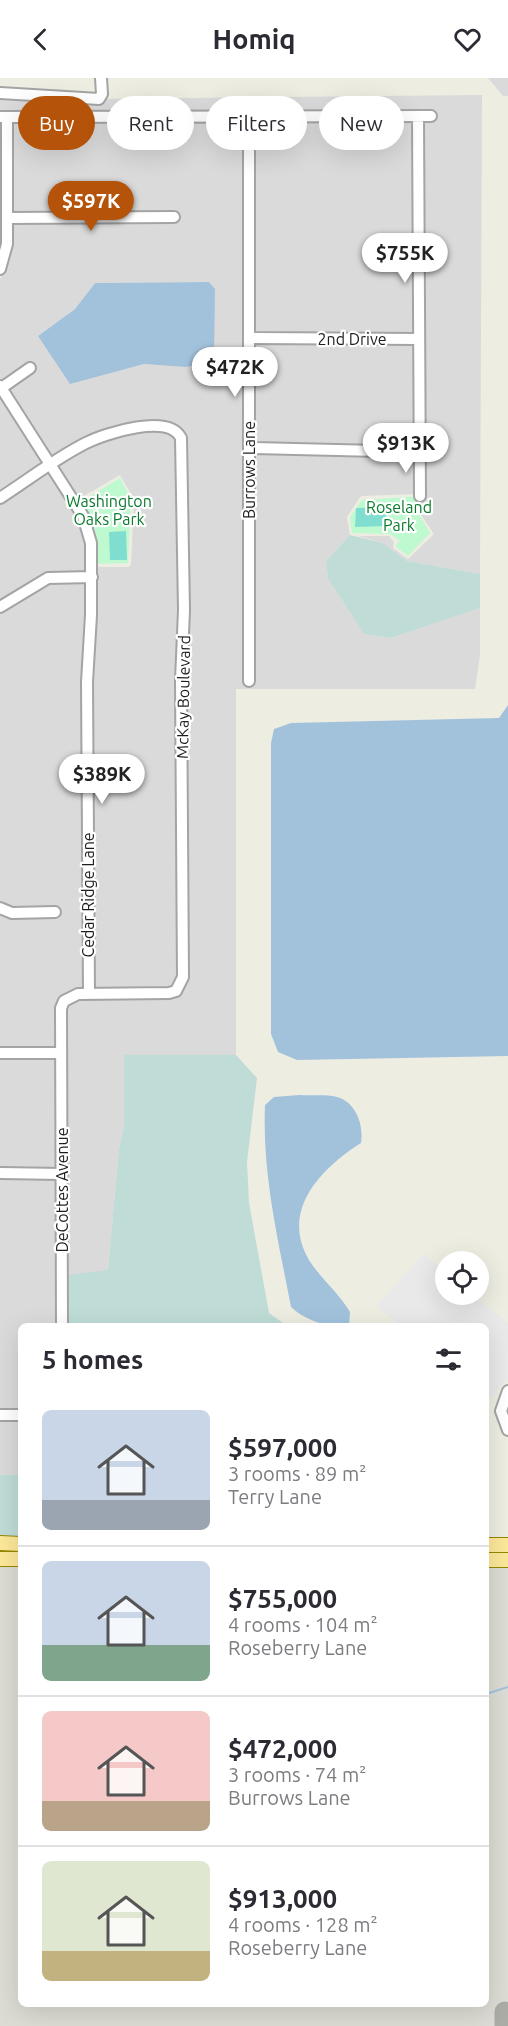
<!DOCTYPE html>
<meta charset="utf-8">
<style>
:root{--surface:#fff;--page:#f2f2f3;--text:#2b2b33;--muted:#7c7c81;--line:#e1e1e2;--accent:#b45309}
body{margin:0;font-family:Ubuntu,sans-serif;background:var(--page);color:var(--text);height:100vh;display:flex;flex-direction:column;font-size:22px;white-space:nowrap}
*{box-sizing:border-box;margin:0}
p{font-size:20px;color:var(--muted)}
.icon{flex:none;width:33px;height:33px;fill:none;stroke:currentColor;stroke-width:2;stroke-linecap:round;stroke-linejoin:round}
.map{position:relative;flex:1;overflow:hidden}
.drawer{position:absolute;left:18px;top:1245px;width:471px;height:684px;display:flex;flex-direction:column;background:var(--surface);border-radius:9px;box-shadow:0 6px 24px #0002}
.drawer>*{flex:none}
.top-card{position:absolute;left:18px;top:18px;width:472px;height:54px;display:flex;gap:12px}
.buttons{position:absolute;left:435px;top:1173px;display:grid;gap:12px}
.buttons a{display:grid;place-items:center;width:54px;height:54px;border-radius:50%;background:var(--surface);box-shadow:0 6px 24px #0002;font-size:30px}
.price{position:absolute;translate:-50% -51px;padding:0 14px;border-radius:21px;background:#fff;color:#222;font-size:20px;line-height:39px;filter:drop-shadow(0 2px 3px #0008)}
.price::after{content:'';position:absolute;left:50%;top:36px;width:18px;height:14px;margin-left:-9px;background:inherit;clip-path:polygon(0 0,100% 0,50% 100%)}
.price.on{background:var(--accent);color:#fff}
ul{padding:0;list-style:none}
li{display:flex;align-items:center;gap:18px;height:150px;padding:0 24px}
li+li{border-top:2px solid var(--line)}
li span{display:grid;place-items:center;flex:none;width:168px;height:120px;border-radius:9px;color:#555}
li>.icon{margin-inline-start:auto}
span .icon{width:72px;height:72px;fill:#fffc;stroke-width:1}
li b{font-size:26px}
h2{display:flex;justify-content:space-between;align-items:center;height:72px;padding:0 24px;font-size:26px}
.pill{padding:0 21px;border-radius:27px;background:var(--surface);box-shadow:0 6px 24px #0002;font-size:21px;line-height:54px}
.pill.on{background:var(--accent);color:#fff}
header{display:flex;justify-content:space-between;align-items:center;height:78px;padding:0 24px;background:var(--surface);font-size:27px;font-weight:600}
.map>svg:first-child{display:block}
</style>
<header><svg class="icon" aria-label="back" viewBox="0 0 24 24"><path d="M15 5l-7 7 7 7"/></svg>Homiq<svg class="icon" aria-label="heart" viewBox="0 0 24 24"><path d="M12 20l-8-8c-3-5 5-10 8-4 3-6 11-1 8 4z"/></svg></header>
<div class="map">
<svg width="508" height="1948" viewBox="0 0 508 1948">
<rect width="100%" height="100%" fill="#eeede2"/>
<path fill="#dbdada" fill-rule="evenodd" d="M488 0H508V18H503Z
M482 17 480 496 407 483 383 465 358 458H389L394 464 393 470 408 481 434 456 419 434 420 423 424 422 422 42H435V33L0 34V22Z
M244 42 245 607H254V375L416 378V416L361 418 347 439 350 457 326 483 328 501 364 556 391 560 480 530V577L475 611H236V977L124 978V1048L119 1071 108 1193 66 1197 64 938 67 926 78 920H169L179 916 187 899V366L183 354 176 347 151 343 101 353 52 381 7 311 36 292 32 284 2 304 0 300V201L8 185 12 145 178 144 179 135 12 136 11 44ZM210 204 185 289 144 286 112 294 38 258 75 231 95 205Z
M253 42H414L415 256H253Z
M0 44H3V165L0 181Z
M253 265 415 266 416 369 254 366Z
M0 316 45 386 0 414Z
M152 352 163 353 176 359 179 368V898L174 909 168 911H93L91 605 96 489H128L131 487 134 421 120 397 77 422 57 389 104 362Z
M50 393 79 441 87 465 88 494 57 495 0 524V425Z
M88 504 85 911 69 914 62 920 57 971H0V835L13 839 59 838V830H13L0 825V535L49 505Z
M0 980H57L58 1091H0Z
M0 1100H58V1248H21V1332H0Z
M0 1341H21V1396L0 1397Z"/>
<path fill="#dcdcd4" d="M486 1485H508V1948H0V1486H21V1926H486Z"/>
<path fill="#bfdcd6" d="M350 457 383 465 407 483 480 496V530L391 560 364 556 328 501 326 483Z
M124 977H236L257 1000 247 1084 249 1125 269 1235 287 1248H66V1197L108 1192 119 1071 124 1048Z
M21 1396V1461H0V1397Z"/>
<path fill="#bef9d0" d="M120 400 131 421 128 485 97 486 95 451 80 424Z
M423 418 419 422 417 433 430 455 408 478 395 468 400 463 390 456 352 455 350 439 362 422Z"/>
<path fill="#7fdecf" d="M386 429V448L355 449 356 430Z
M126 453 127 482H110L109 454Z"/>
<path fill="#e9e9e9" d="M424 1176 445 1194 446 1216 473 1217 508 1245V1300L490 1321 486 1317V1248H401L376 1228Z"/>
<path fill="#a2c2dc" d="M209 204 215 211 214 278 208 286 185 289 144 286 70 306 38 258 75 231 95 205Z
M508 627V978L297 982 278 974 271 956V665L274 651 291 645 499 640Z
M299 1017C311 1018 326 1016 337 1019 356 1024 364 1047 361 1065 320 1091 280 1133 309 1182 321 1201 339 1215 350 1234L349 1247C328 1250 306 1243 291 1229 278 1161 262 1096 265 1027L274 1019Z"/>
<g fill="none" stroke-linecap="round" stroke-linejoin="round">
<path stroke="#a2c2dc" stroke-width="2" d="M486 1616 508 1609"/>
<path stroke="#acaca6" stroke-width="21" d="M505 1934V1948"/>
<g stroke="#a4a4a4" stroke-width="14">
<path id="minor" d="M0 15 99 21 102 16 101 0
M249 38V603
M418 38 420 418
M0 39 431 38
M8 140 174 139
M0 191 7 166V39
M249 260 419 261
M0 308 83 438 91 465V537L87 604 89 916
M0 311 30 290
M249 370 420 374
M0 420C28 402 56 380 86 365 106 355 169 335 181 360L184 532 181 602 183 899 176 913 169 915 78 916 64 923 61 930 62 1248
M0 529 48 500 92 499
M0 830 12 835 55 834
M0 975H61
M0 1095 62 1096
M508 1313 501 1333 508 1352
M0 1337H21"/>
</g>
<g stroke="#958600" stroke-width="16">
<path id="major" d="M0 1465 21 1466
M486 1467H508
M0 1481H21
M486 1482H508"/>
</g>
<use href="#minor" stroke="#fff" stroke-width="10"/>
<use href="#major" stroke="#fce899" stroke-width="14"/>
</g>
<g text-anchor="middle" stroke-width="4.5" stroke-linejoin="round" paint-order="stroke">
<g font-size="16" fill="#1d1d1d" stroke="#fff">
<text x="352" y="267">2nd Drive</text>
<text transform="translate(249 392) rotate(-90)" y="6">Burrows Lane</text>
<text transform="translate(183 619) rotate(-89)" y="6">McKay Boulevard</text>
<text transform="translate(88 817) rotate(-90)" y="6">Cedar Ridge Lane</text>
<text transform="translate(62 1112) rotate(-90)" y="6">DeCottes Avenue</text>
</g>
<g font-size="16" fill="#0a7b2d" stroke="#fff">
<text x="109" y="429">Washington<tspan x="109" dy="18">Oaks Park</tspan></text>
<text x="399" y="435">Roseland<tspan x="399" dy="18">Park</tspan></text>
</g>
</g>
</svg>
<div class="buttons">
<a><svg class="icon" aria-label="locate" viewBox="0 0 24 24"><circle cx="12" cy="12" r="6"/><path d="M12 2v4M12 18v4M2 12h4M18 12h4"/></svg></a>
</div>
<b class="price on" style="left:91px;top:154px">$597K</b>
<b class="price" style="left:405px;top:206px">$755K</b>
<b class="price" style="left:235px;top:320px">$472K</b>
<b class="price" style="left:406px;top:396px">$913K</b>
<b class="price" style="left:102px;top:727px">$389K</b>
<div class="top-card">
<a class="pill on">Buy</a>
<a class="pill">Rent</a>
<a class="pill">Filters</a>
<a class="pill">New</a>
</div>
<section class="drawer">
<h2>5 homes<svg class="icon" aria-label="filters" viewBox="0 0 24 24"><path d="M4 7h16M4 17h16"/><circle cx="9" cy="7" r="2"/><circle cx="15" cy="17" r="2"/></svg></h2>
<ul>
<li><span style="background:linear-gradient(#c9d6e8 75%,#9aa5b1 0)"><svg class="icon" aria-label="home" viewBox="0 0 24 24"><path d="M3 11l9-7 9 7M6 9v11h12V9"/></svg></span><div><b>$597,000</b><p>3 rooms · 89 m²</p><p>Terry Lane</p></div></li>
<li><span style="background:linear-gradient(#c9d6e8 70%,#7fa58c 0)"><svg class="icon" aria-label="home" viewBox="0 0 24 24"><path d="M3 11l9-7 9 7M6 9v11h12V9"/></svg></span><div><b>$755,000</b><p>4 rooms · 104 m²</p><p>Roseberry Lane</p></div></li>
<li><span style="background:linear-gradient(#f6c9c9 75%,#b9a48a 0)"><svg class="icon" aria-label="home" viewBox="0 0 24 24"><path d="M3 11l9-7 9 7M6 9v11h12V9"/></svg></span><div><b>$472,000</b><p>3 rooms · 74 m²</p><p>Burrows Lane</p></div></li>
<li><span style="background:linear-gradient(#dfe7d0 75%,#c2b280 0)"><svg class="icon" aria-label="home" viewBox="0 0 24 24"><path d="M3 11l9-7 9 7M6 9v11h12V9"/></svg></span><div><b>$913,000</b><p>4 rooms · 128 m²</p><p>Roseberry Lane</p></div></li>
</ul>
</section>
</div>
